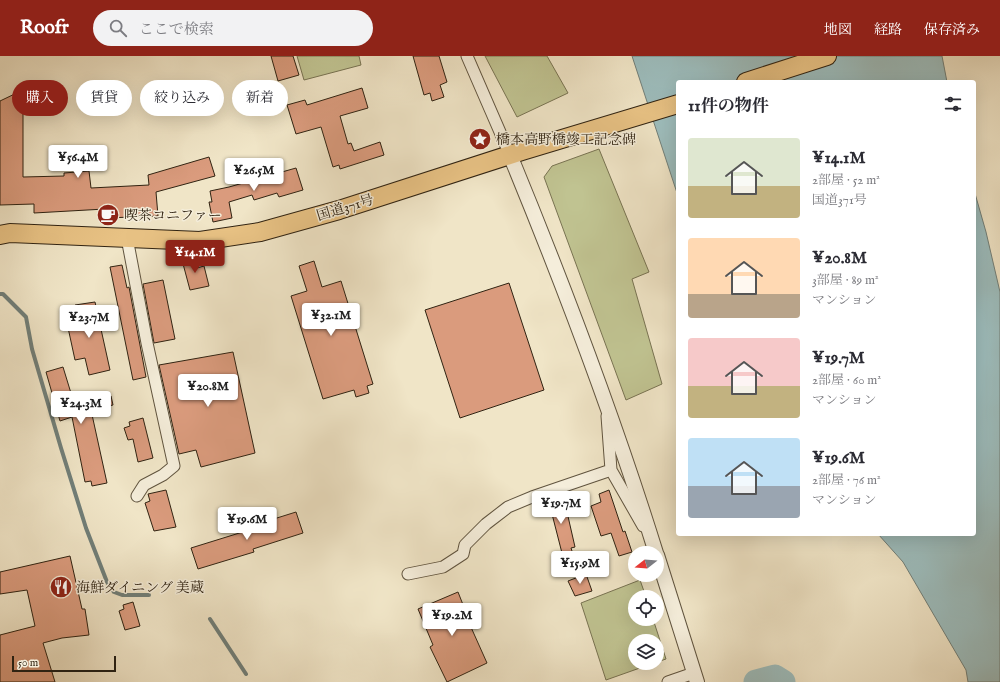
<!DOCTYPE html>
<html lang="ja">
<meta charset="utf-8">
<style>
:root{--surface:#fff;--page:#f2f2f3;--text:#2b2b33;--muted:#7c7c81;--accent:#8f2418}
body{margin:0;font-family:"IM FELL English","Noto Serif JP",serif;background:var(--page);color:var(--text);height:100vh;display:flex;flex-direction:column;font-size:15px;white-space:nowrap}
*{box-sizing:border-box;margin:0}
p{font-size:13px;color:var(--muted)}
.icon{flex:none;width:22px;height:22px;fill:none;stroke:currentColor;stroke-width:2;stroke-linecap:round;stroke-linejoin:round}
.map{position:relative;flex:1;overflow:hidden}
.details{position:absolute;left:676px;top:24px;width:300px;height:456px;display:flex;flex-direction:column;background:var(--surface);border-radius:4px;box-shadow:0 4px 16px #0002}
.details>*{flex:none}
.hud{position:absolute;left:12px;top:24px;width:380px;height:36px;display:flex;gap:8px}
.needle{width:26px;rotate:253deg}
.tools{position:absolute;left:628px;top:490px;display:grid;gap:8px}
.tools a{display:grid;place-items:center;width:36px;height:36px;border-radius:50%;background:var(--surface);box-shadow:0 4px 16px #0002;font-size:20px}
.scale{position:absolute;left:12px;bottom:10px;width:104px;box-sizing:border-box;padding-left:4px;border:2px solid #302312;border-top:0;font-size:11px;line-height:14px;white-space:nowrap;color:#302312;-webkit-text-stroke:3px #f5eedb;paint-order:stroke}
.price{position:absolute;translate:-50% -34px;padding:0 9px;border-radius:4px;background:#fff;color:#222;font-size:13px;line-height:26px;filter:drop-shadow(0 1px 2px #0008)}
.price::after{content:'';position:absolute;left:50%;top:24px;width:12px;height:9px;margin-left:-6px;background:inherit;clip-path:polygon(0 0,100% 0,50% 100%)}
.price.active{background:var(--accent);color:#fff}
ul{padding:0;list-style:none}
li{display:flex;align-items:center;gap:12px;height:100px;padding:0 12px}
li span{display:grid;place-items:center;flex:none;width:112px;height:80px;border-radius:4px;color:#555}
li>.icon{margin-inline-start:auto}
span .icon{width:48px;height:48px;fill:#fffc;stroke-width:1}
li b{font-size:17px}
h2{display:flex;justify-content:space-between;align-items:center;height:48px;padding:0 12px;font-size:17px}
.pill{padding:0 14px;border-radius:18px;background:var(--surface);box-shadow:0 4px 16px #0002;font-size:14px;line-height:36px}
.pill.active{background:var(--accent);color:#fff}
header{display:flex;align-items:center;gap:24px;box-sizing:border-box;height:56px;padding:0 20px;background:var(--accent);color:#fff}
header strong{font-size:19px}
nav{display:flex;gap:22px;margin-inline-start:auto;font-size:14px}
.search{width:280px;height:36px;background:var(--page);display:flex;align-items:center;gap:10px;box-sizing:border-box;padding:0 14px;border-radius:22px;color:var(--muted);font-size:15px}
.map>svg:first-child{display:block}
</style>
<header>
<strong>Roofr</strong>
<div class="search"><svg class="icon" aria-label="search" viewBox="0 0 24 24"><circle cx="10" cy="10" r="6"/><path d="M15 15l6 6"/></svg>ここで検索</div>
<nav><a>地図</a><a>経路</a><a>保存済み</a></nav>
</header>
<div class="map">
<svg width="1000" height="626" viewBox="0 0 1000 626">
<rect width="100%" height="100%" fill="#f0e5c7"/>
<filter id="stains"><feTurbulence type="fractalNoise" baseFrequency=".005" numOctaves="4"/><feColorMatrix values="0 0 0 0 .2 0 0 0 0 .09 0 0 0 0 .02 0 0 0 .5 -.17"/></filter>
<radialGradient id="worn" r=".72"><stop offset=".6" stop-color="#630" stop-opacity="0"/><stop offset="1" stop-color="#630" stop-opacity=".3"/></radialGradient>
<path fill="#c0c391" stroke="#787352" d="M297 0H359L361 9 304 24Z
M485 0H547L568 37 517 61Z
M599 93 649 216 632 223 662 328 626 344 544 121 552 110Z
M640 524 646 541H635V563H653L666 603 657 606V585H635V607H654L606 624 581 547Z"/>
<path fill="#9dbdbd" stroke="#717f79" d="M632 0H942L947 26H678V140Z
M974 134 986 176 1000 236V626H968L966 614 903 506 878 478H974Z"/>
<g fill="none" stroke-linecap="round" stroke-linejoin="round">
<path stroke="#717f79" stroke-width="4" d="M0 238H3L26 261 32 293 61 392 86 472 107 526 114 536 122 539H149
M210 563 246 618"/>
<path stroke="#9dbdbd" stroke-width="25" d="M756 626 775 621 783 626"/>
</g>
<path fill="#da9b7d" stroke="#302312" d="M271 0H293L299 19 278 25Z
M413 0H439L447 26 440 29 444 41 432 45 430 37 424 39Z
M362 32 368 52 340 60 348 88 351 87 354 95 380 86 384 99 340 113 339 109 333 111 321 71 296 78 287 49 305 44 307 49Z
M23 34V121L64 120V117L89 115 91 132 149 129 148 119 209 101 215 120 156 136 158 160 106 162 105 153 34 157V148L0 149V45Z
M296 112 303 134 279 141 277 137 254 144 252 139 229 146 232 162 213 166 209 146H212L210 135 229 131Z
M195 201 197 212 204 210 209 230 190 234 182 204Z
M314 205 322 231 341 225 373 328 367 330 369 337 356 341 354 334 323 343 291 240 307 235 299 210Z
M122 209 127 232 129 231 146 321 133 324 110 211Z
M163 224 175 283 154 287 143 228Z
M509 227 544 334 460 362 425 254Z
M95 246 110 314 89 319 85 302 75 304 67 267 78 264 75 249Z
M233 296 255 397 201 411 196 394 179 398 159 309Z
M63 311 74 347 111 340 113 349 91 354 107 427 92 430 91 425 85 426 72 361 60 365 46 316Z
M143 362 153 402 138 406 133 383 128 384 124 372 130 370 129 366Z
M166 434 176 471 154 475 145 447 150 445 148 438Z
M609 434 623 476 625 475 632 496 619 500 611 477 601 480 591 450 601 446 599 438Z
M559 439 564 457 567 456 575 491 571 492 573 498 563 501 552 458 549 459 544 444Z
M296 456 303 477 253 493 254 496 198 513 191 492 262 470 261 467Z
M70 500 82 553H85L89 579 62 582 43 587 55 626H0V579L35 570 27 534 0 538V516Z
M586 518 592 535 575 540 568 525Z
M458 536 471 569H470L487 607 447 626 430 591 433 589 418 553Z
M133 546 140 570 125 574 119 555 124 553 123 549Z"/>
<g fill="none" stroke-linecap="round" stroke-linejoin="round">
<g stroke="#60543f" stroke-width="13">
<path id="minor" d="M467 0 510 99
M127 182 147 287 174 410 163 419 144 429 137 440
M607 360 611 414 643 470
M408 518 443 511 463 498 465 489 486 468 508 451 532 441 611 414
M668 626 694 617"/>
</g>
<g stroke="#60543f" stroke-width="16">
<path id="tertiary" d="M510 99C564 230 614 362 656 497
M657 499 697 626"/>
</g>
<g stroke="#302312" stroke-width="20">
<path id="trunk" d="M746 26 827 0
M0 179 10 177 200 185 260 176 339 154 522 95 678 48"/>
</g>
<use href="#minor" stroke="#f5eedb" stroke-width="11"/>
<use href="#tertiary" stroke="#f5eedb" stroke-width="14"/>
<use href="#trunk" stroke="#e8c284" stroke-width="18"/>
</g>
<defs>
<g id="sight-disc" transform="scale(1.15)"><circle r="9.5" fill="#8f2418" stroke="#f5eedb"/><path d="M0-6L1.8-2.2L6-1.7L2.9 1.2L3.7 5.4L0 3.3L-3.7 5.4L-2.9 1.2L-6-1.7L-1.8-2.2Z" fill="#fff"/></g>
<g id="cafe-disc" transform="scale(1.15)"><circle r="9.5" fill="#8f2418" stroke="#f5eedb"/><path d="M-5.5-4.5H6V0H3Q3 3.5 0 3.5H-2.5Q-5.5 3.5-5.5 0ZM3-3.2v2h1.7v-2ZM-6 4.5H4V6H-6Z" fill="#fff"/></g>
<g id="restaurant-disc" transform="scale(1.15)"><circle r="9.5" fill="#8f2418" stroke="#f5eedb"/><path d="M-5-6h1v4h1v-4h1v4h1v-4h1v5L-1.5 .5V6h-2V.5L-5-1ZM5-6V6H3V1.5H1.5Q1.5-4 5-6Z" fill="#fff"/></g>
</defs>
<g fill-rule="evenodd">
<use href="#sight-disc" x="480" y="83"/>
<use href="#cafe-disc" x="108" y="159"/>
<use href="#restaurant-disc" x="61" y="531"/>
</g>
<g text-anchor="middle" stroke-width="3" stroke-linejoin="round" paint-order="stroke">
<g font-size="14" fill="#302312" stroke="#f5eedb" text-anchor="start">
<text x="496" y="88">橋本高野橋竣工記念碑</text>
<text x="124" y="164">喫茶コニファー</text>
<text x="76" y="536">海鮮ダイニング 美蔵</text>
</g>
<g font-size="14" fill="#302312" stroke="#f5eedb">
<text transform="translate(345 151) rotate(-17)" y="5">国道371号</text>
</g>
</g>
<rect width="100%" height="100%" filter="url(#stains)"/>
<rect width="100%" height="100%" fill="url(#worn)"/>
</svg>
<div class="tools">
<a><svg class="needle" viewBox="-14 -14 28 28"><path d="M0-13l5 13h-10z" fill="#e53935"/><path d="M0 13l5-13h-10z" fill="#7c7c81"/></svg></a>
<a><svg class="icon" aria-label="locate" viewBox="0 0 24 24"><circle cx="12" cy="12" r="6"/><path d="M12 2v4M12 18v4M2 12h4M18 12h4"/></svg></a>
<a><svg class="icon" aria-label="layers" viewBox="0 0 24 24"><path d="M12 4l9 5-9 5-9-5zM3 14l9 5 9-5"/></svg></a>
</div>
<div class="scale">50 m</div>
<b class="price" style="left:78px;top:123px">¥56.4M</b>
<b class="price" style="left:254px;top:136px">¥26.5M</b>
<b class="price active" style="left:195px;top:218px">¥14.1M</b>
<b class="price" style="left:331px;top:281px">¥32.1M</b>
<b class="price" style="left:89px;top:283px">¥23.7M</b>
<b class="price" style="left:208px;top:352px">¥20.8M</b>
<b class="price" style="left:81px;top:369px">¥24.3M</b>
<b class="price" style="left:561px;top:469px">¥19.7M</b>
<b class="price" style="left:247px;top:485px">¥19.6M</b>
<b class="price" style="left:580px;top:529px">¥15.9M</b>
<b class="price" style="left:452px;top:581px">¥19.2M</b>
<div class="hud">
<a class="pill active">購入</a>
<a class="pill">賃貸</a>
<a class="pill">絞り込み</a>
<a class="pill">新着</a>
</div>
<section class="details">
<h2>11件の物件<svg class="icon" aria-label="filters" viewBox="0 0 24 24"><path d="M4 7h16M4 17h16"/><circle cx="9" cy="7" r="2"/><circle cx="15" cy="17" r="2"/></svg></h2>
<ul>
<li><span style="background:linear-gradient(#dfe7d0 60%,#c2b280 0)"><svg class="icon" aria-label="home" viewBox="0 0 24 24"><path d="M3 11l9-7 9 7M6 9v11h12V9"/></svg></span><div><b>¥14.1M</b><p>2部屋 · 52 m²</p><p>国道371号</p></div></li>
<li><span style="background:linear-gradient(#ffd9b3 70%,#b9a48a 0)"><svg class="icon" aria-label="home" viewBox="0 0 24 24"><path d="M3 11l9-7 9 7M6 9v11h12V9"/></svg></span><div><b>¥20.8M</b><p>3部屋 · 89 m²</p><p>マンション</p></div></li>
<li><span style="background:linear-gradient(#f6c9c9 60%,#c2b280 0)"><svg class="icon" aria-label="home" viewBox="0 0 24 24"><path d="M3 11l9-7 9 7M6 9v11h12V9"/></svg></span><div><b>¥19.7M</b><p>2部屋 · 60 m²</p><p>マンション</p></div></li>
<li><span style="background:linear-gradient(#bfe0f5 60%,#9aa5b1 0)"><svg class="icon" aria-label="home" viewBox="0 0 24 24"><path d="M3 11l9-7 9 7M6 9v11h12V9"/></svg></span><div><b>¥19.6M</b><p>2部屋 · 76 m²</p><p>マンション</p></div></li>
</ul>
</section>
</div>
